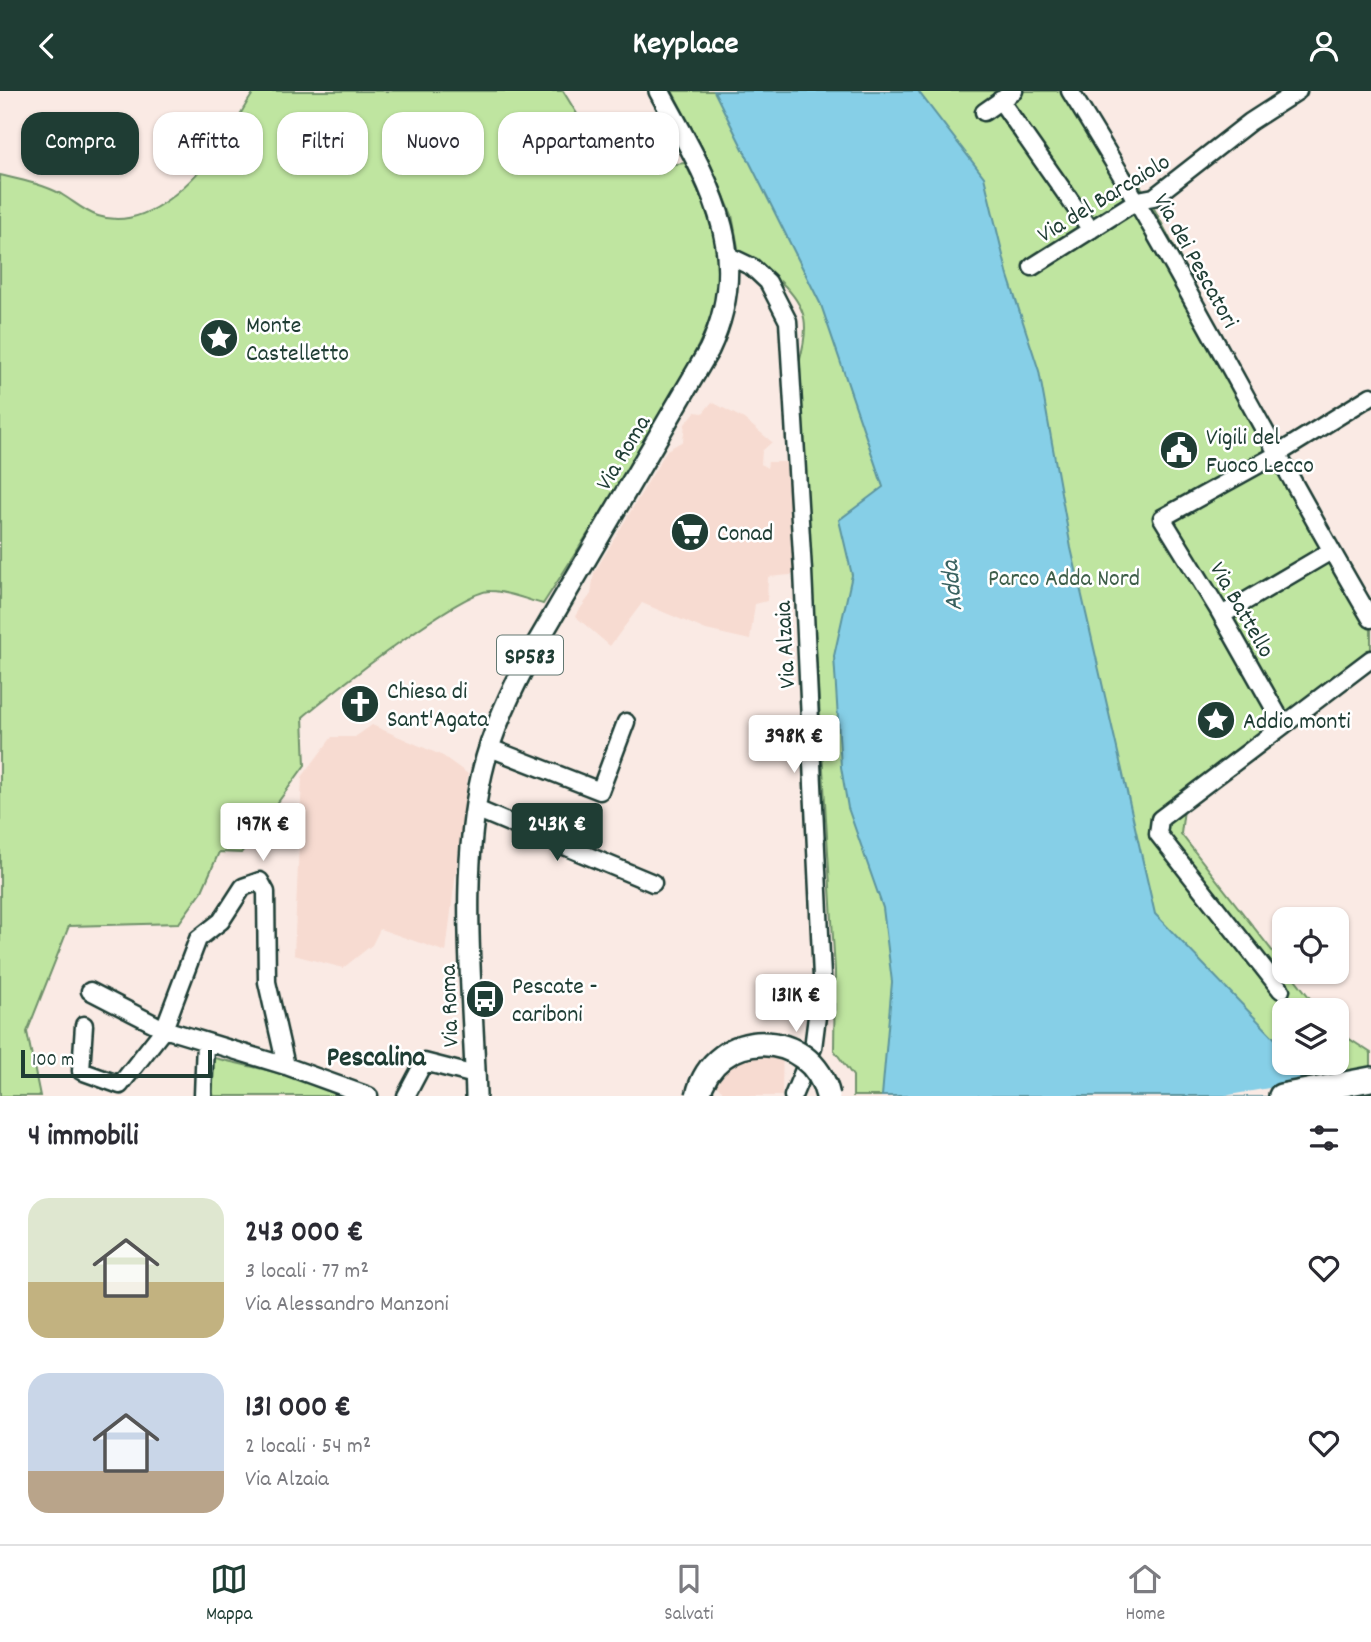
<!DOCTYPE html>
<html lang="it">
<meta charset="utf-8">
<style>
:root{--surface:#fff;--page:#f7f7f7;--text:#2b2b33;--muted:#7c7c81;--line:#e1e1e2;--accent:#1f3d34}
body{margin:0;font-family:Dekko,sans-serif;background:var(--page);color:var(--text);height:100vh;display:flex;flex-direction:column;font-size:26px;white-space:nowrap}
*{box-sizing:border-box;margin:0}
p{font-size:23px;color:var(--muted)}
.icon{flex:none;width:38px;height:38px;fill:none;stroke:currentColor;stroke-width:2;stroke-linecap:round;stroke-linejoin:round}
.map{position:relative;height:1005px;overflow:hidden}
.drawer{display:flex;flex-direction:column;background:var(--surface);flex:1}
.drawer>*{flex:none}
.banner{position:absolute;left:21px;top:21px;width:700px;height:63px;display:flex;gap:14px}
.fabs{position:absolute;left:1272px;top:816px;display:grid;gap:14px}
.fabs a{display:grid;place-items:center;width:77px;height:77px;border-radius:14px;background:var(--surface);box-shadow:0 2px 5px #0004;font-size:35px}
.scale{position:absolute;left:21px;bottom:18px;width:191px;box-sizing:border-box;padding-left:7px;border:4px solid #1f3d34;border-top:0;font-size:19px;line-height:24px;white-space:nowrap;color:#1f3d34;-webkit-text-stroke:5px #fff;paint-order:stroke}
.price{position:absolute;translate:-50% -60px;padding:0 16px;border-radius:7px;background:#fff;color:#222;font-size:23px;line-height:46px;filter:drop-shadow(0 2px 4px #0008)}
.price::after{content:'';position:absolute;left:50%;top:42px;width:21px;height:16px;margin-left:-10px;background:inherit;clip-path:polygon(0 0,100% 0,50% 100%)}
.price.current{background:var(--accent);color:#fff}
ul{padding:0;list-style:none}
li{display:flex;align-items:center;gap:21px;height:175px;padding:0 28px}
li span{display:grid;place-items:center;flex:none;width:196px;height:140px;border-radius:21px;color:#555}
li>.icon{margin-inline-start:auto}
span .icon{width:84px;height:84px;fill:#fffc;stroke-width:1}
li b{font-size:30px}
h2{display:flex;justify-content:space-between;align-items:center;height:84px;padding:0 28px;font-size:30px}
.tag{padding:0 24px;border-radius:21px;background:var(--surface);box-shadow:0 2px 5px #0004;font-size:24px;line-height:63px}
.tag.current{background:var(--accent);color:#fff}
header{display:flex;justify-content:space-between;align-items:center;height:91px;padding:0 28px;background:var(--accent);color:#fff;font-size:32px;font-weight:700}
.menu{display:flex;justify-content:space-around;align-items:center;height:98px;border-top:2px solid var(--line);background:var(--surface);font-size:19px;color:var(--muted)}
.menu a{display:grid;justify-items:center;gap:4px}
.menu .current{color:var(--accent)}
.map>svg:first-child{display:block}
</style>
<header><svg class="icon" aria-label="back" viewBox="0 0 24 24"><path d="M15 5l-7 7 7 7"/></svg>Keyplace<svg class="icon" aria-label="person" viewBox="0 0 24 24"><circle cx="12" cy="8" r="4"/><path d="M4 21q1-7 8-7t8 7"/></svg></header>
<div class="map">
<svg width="1371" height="1005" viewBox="0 0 1371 1005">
<rect width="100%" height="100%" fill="#faeae4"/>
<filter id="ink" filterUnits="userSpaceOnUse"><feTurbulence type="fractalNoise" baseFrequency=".0143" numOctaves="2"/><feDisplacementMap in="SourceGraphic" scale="14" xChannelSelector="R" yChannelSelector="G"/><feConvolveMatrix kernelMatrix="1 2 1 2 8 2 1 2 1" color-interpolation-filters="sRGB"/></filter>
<g filter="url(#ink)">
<path fill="#f7dbd1" d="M712 311 744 328 772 351 762 360 761 373 767 377 768 371H791L801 483 768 486 767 510 755 513 750 549 706 539 642 512 610 555 575 525 591 503 594 482 667 359 683 350 685 333 695 321 703 322Z
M372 634 443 665 468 683 446 861 380 838 372 854 343 877 294 864 302 686 332 646H355Z
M783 946 782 1005H722V999L701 984Z"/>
<path fill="#bfe5a0" stroke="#6f916a" stroke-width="2" d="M255 0H563L612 80 685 72C704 110 722 151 717 195 713 236 689 272 669 307 630 377 587 445 543 513 527 509 507 500 490 500 462 499 329 603 303 626L305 674 241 762 219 761 202 800 179 832 69 835 27 941 40 1005H0V84C21 89 42 93 61 103 73 110 85 121 98 125 150 142 200 83 227 46 237 31 244 14 255 0Z
M672 0H1074L1148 106 1371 531V567L1185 710 1181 743 1284 875V880H1289L1319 919H1284V971H1337V940L1371 962V1005H853V985L834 959 835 880 799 272C809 236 809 218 781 191L782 203 739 162 732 124 709 70Z
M210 966 275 981 336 1001 333 1005H214L209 995Z"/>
<path fill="#86cfe7" stroke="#5d959f" stroke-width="2" d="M714 0H918L984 86 1008 185 1039 280 1071 457 1155 823 1284 957V971H1298L1331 1005H882L892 891 883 817 848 717 841 676 834 565 852 484 839 429 883 396 821 214Z"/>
<path fill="#faeae4" d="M1319 988 1334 1005H1224Z"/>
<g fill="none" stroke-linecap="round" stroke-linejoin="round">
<g stroke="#1f3d34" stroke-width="21">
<path id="minor" d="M1070 0C1178 172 1268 353 1371 528
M1000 9 1091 139
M984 21 1014 0
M729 165 752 176 768 191 788 230 803 480 822 886 813 957 793 1005
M1032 176 1138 109 1154 106 1250 31 1298 0
M1222 524 1331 460
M1283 633 1218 518 1162 427 1276 364 1371 305
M490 657 600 700 626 631
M476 718 653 792
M1281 899 1158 743 1160 728 1371 568
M84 934 81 980 120 994 164 938 90 900
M286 975 267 891 266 801 260 790 243 796 221 830 198 848 164 938 286 975 369 1005
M203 1005 205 951
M406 1005 424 971 475 984"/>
</g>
<g stroke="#1f3d34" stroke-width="24">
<path id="major" d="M476 1005C473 899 458 786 482 682 492 639 512 598 533 559L709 259C756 160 706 87 659 0"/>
</g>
<g stroke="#1f3d34" stroke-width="28">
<path id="highway" d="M1281 1005 1371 988"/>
</g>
<use href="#minor" stroke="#fff" stroke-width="16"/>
<use href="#major" stroke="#fff" stroke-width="19"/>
<use href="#highway" stroke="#fff" stroke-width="23"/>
<g stroke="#1f3d34" stroke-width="28" stroke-linecap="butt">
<path id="highway-bridge" d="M698 1005C714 935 812 936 828 1005"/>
</g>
<use href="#highway-bridge" stroke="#fff" stroke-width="23"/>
</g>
</g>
<defs>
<g id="sight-disc" transform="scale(2.0125)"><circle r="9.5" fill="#1f3d34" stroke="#fff"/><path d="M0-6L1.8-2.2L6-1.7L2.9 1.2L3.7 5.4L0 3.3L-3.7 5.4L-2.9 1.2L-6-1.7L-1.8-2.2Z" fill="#fff"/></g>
<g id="civic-disc" transform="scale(2.0125)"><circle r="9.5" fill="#1f3d34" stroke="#fff"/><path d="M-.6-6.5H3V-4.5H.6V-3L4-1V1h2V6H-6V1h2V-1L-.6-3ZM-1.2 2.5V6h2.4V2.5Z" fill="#fff"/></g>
<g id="supermarket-disc" transform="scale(2.0125)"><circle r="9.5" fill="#1f3d34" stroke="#fff"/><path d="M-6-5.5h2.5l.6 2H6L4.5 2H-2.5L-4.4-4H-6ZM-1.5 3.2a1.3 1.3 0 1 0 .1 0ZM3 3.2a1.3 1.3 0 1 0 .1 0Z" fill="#fff"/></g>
<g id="church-disc" transform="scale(2.0125)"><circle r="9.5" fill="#1f3d34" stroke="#fff"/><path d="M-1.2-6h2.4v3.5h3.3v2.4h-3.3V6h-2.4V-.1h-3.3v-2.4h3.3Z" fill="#fff"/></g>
<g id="bus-disc" transform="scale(2.0125)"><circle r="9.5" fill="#1f3d34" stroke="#fff"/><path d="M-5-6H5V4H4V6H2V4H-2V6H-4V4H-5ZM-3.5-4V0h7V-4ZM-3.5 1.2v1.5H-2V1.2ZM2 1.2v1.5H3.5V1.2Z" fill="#fff"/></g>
</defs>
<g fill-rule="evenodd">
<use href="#sight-disc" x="219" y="247"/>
<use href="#civic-disc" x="1179" y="359"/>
<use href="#supermarket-disc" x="690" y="441"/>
<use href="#church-disc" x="360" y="613"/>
<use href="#sight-disc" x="1216" y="629"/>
<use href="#bus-disc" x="485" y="908"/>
</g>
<g text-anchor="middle" stroke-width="5" stroke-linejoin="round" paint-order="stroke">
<rect fill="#fff" stroke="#627771" stroke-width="2" x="497" y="544.5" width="66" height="39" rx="5"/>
<g font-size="23" font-weight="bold" fill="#1f3d34">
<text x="530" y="572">SP583</text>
</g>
<g font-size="24" fill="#1f3d34" stroke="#fff">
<text transform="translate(1103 106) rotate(-31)" y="8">Via del Barcaiolo</text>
<text transform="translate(1197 169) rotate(61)" y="8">Via dei Pescatori</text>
<text transform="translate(622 361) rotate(-59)" y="8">Via Roma</text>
<text transform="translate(1243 518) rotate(60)" y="8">Via Battello</text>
<text transform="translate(784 554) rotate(-93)" y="8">Via Alzaia</text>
<text transform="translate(448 915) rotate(-92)" y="8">Via Roma</text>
</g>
<g font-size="24" fill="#1f3d34" stroke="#fff" text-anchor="start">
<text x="246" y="241">Monte<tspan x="246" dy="28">Castelletto</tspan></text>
<text x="1206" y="353">Vigili del<tspan x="1206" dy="28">Fuoco Lecco</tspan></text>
<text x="717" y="449">Conad</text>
<text x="387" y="607">Chiesa di<tspan x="387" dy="28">Sant'Agata</tspan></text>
<text x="1243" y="637">Addio monti</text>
<text x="512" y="902">Pescate -<tspan x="512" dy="28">cariboni</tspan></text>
</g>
<g font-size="24" fill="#3f5f4a" stroke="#fff">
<text x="1064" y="494">Parco Adda Nord</text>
</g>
<g font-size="26" font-style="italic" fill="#396261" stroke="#fff">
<text transform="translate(950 495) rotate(-95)" y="9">Adda</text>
</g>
<g font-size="28" font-weight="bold" fill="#1f3d34" stroke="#fff">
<text x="376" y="974">Pescalina</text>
</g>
</g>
</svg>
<div class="fabs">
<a><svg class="icon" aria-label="locate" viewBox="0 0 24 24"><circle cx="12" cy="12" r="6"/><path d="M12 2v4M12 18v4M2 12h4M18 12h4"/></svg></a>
<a><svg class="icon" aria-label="layers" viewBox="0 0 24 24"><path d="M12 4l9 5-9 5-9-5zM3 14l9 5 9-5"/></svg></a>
</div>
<div class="scale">100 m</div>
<b class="price" style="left:794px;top:684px">398K €</b>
<b class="price" style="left:263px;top:772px">197K €</b>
<b class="price current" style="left:557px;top:772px">243K €</b>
<b class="price" style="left:796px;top:943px">131K €</b>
<div class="banner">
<a class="tag current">Compra</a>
<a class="tag">Affitta</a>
<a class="tag">Filtri</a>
<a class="tag">Nuovo</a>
<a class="tag">Appartamento</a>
</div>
</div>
<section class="drawer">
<h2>4 immobili<svg class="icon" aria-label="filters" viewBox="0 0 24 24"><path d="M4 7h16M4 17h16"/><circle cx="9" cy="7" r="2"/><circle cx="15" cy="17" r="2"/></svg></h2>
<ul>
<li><span style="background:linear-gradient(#dfe7d0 60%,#c2b280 0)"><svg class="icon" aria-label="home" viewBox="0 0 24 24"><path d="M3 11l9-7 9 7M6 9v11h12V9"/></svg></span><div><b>243 000 €</b><p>3 locali · 77 m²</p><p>Via Alessandro Manzoni</p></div><svg class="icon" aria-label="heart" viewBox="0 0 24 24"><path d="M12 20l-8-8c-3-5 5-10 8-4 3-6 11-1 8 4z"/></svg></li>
<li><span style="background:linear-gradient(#c9d6e8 70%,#b9a48a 0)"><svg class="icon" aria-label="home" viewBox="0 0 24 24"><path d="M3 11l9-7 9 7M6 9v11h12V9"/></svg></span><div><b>131 000 €</b><p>2 locali · 54 m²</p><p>Via Alzaia</p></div><svg class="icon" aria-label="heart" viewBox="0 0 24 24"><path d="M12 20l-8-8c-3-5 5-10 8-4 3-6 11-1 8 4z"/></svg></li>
</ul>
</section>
<nav class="menu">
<a class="current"><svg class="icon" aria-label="map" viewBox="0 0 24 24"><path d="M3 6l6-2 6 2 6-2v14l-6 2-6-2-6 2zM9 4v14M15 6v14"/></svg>Mappa</a>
<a><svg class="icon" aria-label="saved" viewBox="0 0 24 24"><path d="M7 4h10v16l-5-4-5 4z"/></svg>Salvati</a>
<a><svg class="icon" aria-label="home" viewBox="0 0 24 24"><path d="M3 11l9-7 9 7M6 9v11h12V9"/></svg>Home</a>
</nav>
